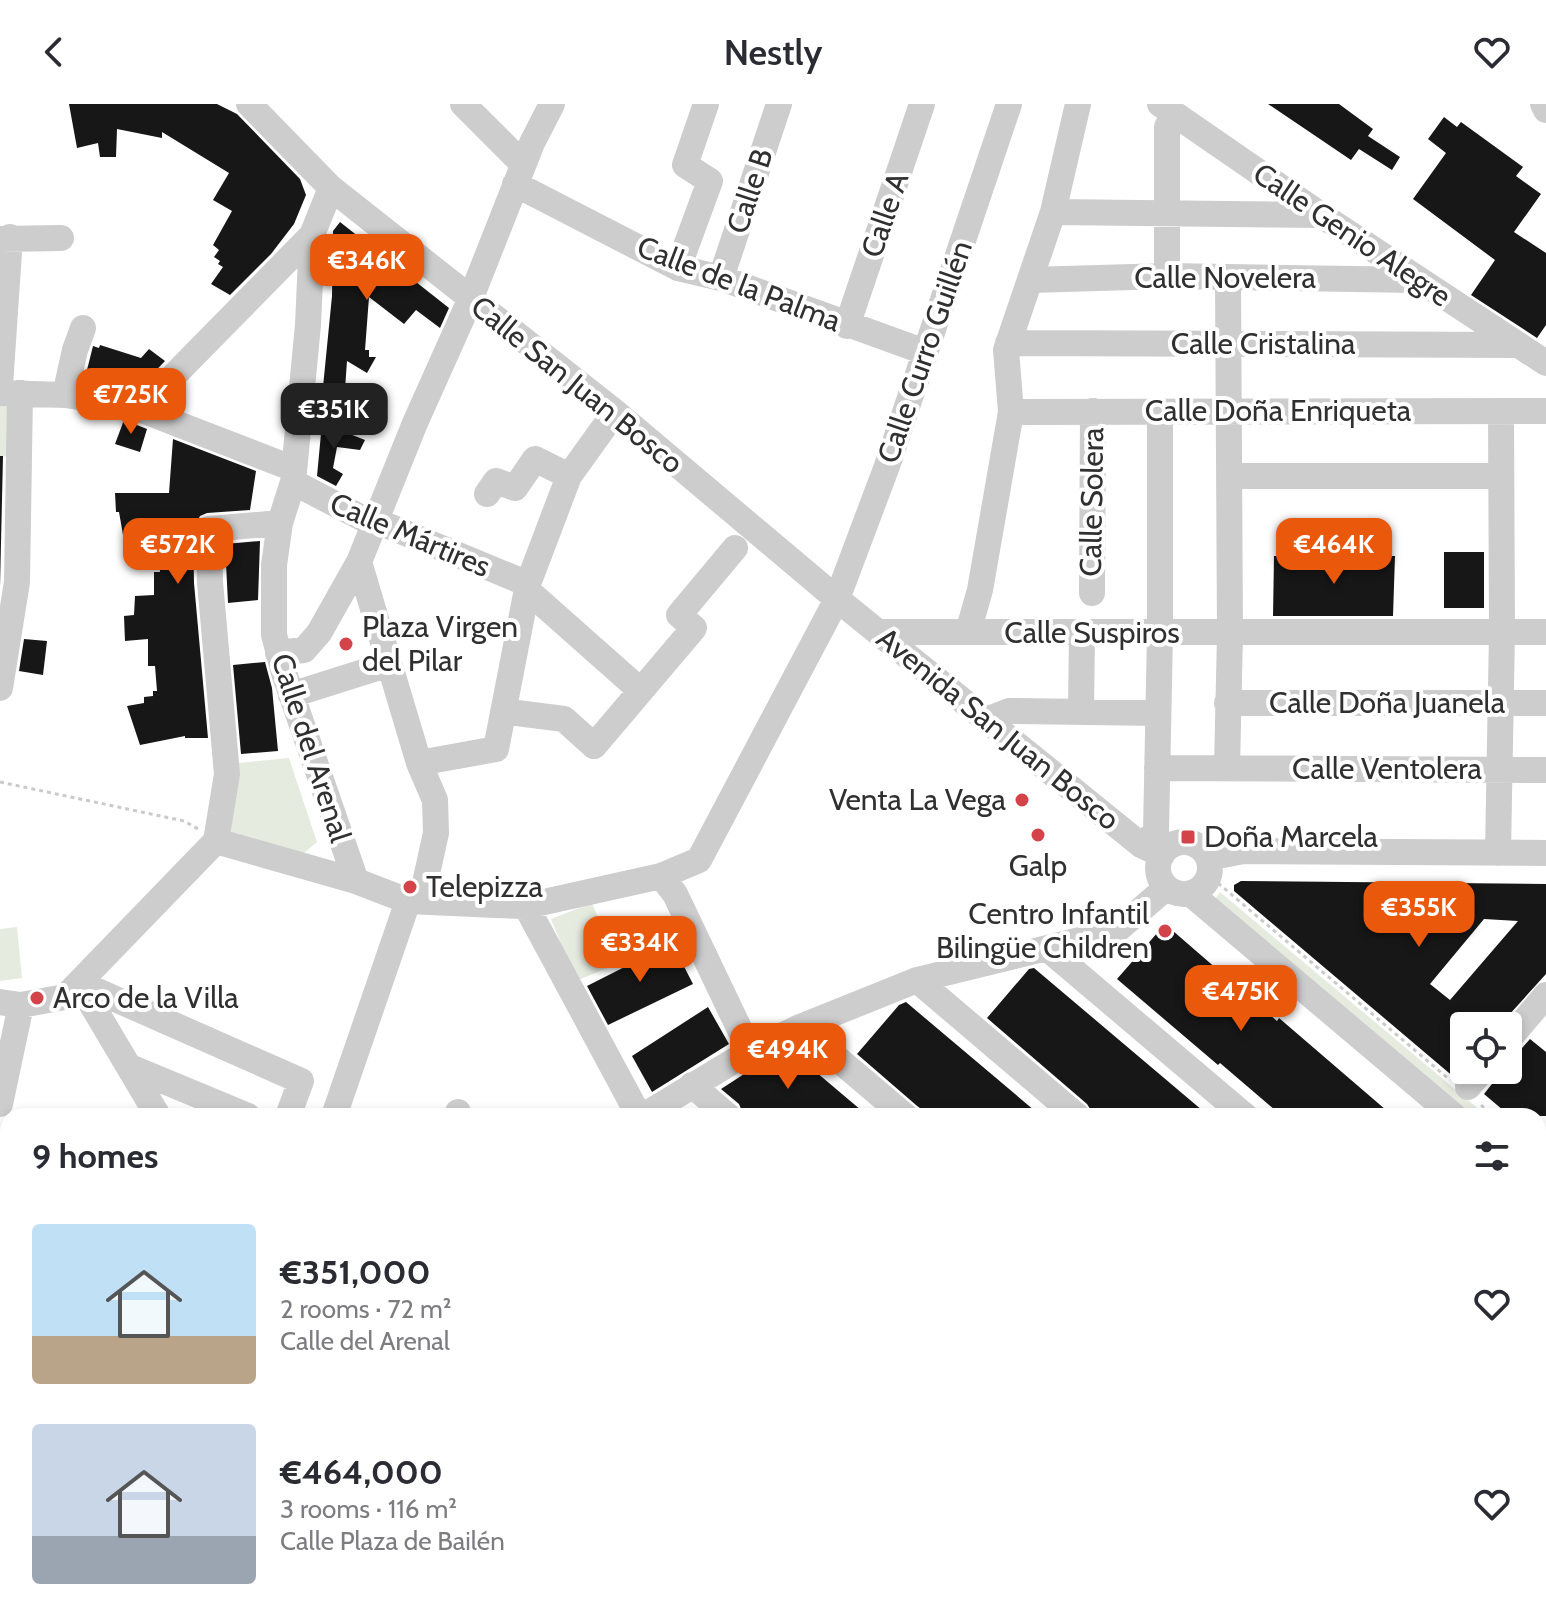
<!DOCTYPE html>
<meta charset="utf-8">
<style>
:root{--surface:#fff;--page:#f2f2f3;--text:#2b2b33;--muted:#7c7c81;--accent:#ea580c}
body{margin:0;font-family:Cabin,sans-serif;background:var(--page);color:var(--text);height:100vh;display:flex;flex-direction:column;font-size:30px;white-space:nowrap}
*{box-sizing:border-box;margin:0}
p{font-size:26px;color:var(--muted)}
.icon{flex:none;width:44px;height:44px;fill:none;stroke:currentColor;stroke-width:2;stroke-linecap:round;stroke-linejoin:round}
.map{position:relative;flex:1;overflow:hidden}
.details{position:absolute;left:0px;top:1004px;width:1546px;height:514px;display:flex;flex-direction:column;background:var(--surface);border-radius:24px 24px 0 0;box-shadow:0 4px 12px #0003}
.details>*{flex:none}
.buttons{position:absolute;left:1450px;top:908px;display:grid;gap:16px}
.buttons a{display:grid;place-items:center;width:72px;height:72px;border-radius:8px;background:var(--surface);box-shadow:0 4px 12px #0003;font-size:40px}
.price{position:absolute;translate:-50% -68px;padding:0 18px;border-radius:16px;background:var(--accent);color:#fff;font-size:26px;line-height:52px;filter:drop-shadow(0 2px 4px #0008)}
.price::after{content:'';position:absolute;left:50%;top:48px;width:24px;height:18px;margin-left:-12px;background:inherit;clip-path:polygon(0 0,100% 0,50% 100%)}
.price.current{background:#222;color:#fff}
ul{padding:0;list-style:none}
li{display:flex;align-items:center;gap:24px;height:200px;padding:0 32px}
li span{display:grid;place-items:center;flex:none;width:224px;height:160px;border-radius:8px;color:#555}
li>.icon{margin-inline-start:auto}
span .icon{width:96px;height:96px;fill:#fffc;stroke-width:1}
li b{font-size:34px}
h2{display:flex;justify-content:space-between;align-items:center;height:96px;padding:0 32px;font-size:34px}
header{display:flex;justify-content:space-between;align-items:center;height:104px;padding:0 32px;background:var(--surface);font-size:36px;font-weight:600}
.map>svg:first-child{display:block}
</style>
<header><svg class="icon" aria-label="back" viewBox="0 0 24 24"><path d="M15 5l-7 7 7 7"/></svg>Nestly<svg class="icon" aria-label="heart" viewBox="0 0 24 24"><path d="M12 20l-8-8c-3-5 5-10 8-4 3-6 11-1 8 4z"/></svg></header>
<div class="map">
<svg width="1546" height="1517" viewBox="0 0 1546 1517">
<rect width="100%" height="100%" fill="#fff"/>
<path fill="#e5ebdf" d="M0 294H15L14 353 0 352Z
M289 654 317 738 302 751 225 730 239 659Z
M1220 788 1487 1012H1465L1213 798Z
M592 799 617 860 576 877 551 815Z
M17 823 22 874 0 877V825Z
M1538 1100 1546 1107V1237L1538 1238Z
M1546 1300V1398L1538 1391V1306Z
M8 1408V1510H131L126 1517H0V1412Z
M1538 1424 1546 1430V1517H1514L1506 1510H1538Z
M816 1510H1202L1192 1517H822Z
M1329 1510H1467L1475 1517H1337Z"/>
<path fill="#171717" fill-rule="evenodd" d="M69 0H217L237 10 300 75 306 91 294 120 271 150 230 191 211 180 223 163 218 160 220 157 214 153 219 146 213 141 232 107 213 96 229 69 162 28V34L117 25 116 53H100L98 39 77 44Z
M1268 0H1339L1373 25 1368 32 1400 53 1392 66 1359 45 1351 56Z
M1444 13 1457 23 1461 18 1523 63 1516 72 1541 90 1514 128 1546 149V221L1537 234 1471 191 1495 156 1413 95 1446 49 1428 35Z
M340 118 449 204 440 224 416 206 404 220 369 193 365 246H369V253H376L367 269 347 257 345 285 323 283 332 192 333 127Z
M100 241 141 254 149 245 165 257 136 287 84 278 93 242 99 244Z
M124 316 147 325 140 348 115 340Z
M322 319 365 336 360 346 337 343 333 364 343 370 336 382 317 372Z
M173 335 256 367 250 406 207 409 200 412 193 425 194 479 208 634H185V632L140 641 127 602 144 599V593L153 592V587H157L155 562H148V535L125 537 124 512 134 511 135 492 154 491V468H160L156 428 123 431 119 408H116L115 389H169Z
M0 352H3L0 483Z
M260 437 258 496 228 499 225 440Z
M1444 448H1484V504H1444Z
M1274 452H1395L1393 512H1273Z
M24 535 47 537 43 571 19 567Z
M265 558 272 584 278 647 241 650 233 561Z
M1241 777 1546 780V870L1499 922H1464V963L1455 974 1234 787V781ZM1484 815 1518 817 1450 896 1430 880Z
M1165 820 1277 917 1279 914 1393 1012H1282L1220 959 1218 961 1117 875Z
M672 839 693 880 608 921 587 882Z
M1034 864 1209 1012H1097L1092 1008 1087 1000 987 914 1029 865Z
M906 898 1041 1012H930L916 1001 857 950 899 901Z
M708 903 729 940 652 988 632 952Z
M1530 935 1546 948V1012H1510L1484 990 1503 966H1508V960Z
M790 946 868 1012H744L739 1000 721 985 758 961Z"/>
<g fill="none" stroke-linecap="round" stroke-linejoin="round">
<path stroke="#cacaca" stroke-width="3" stroke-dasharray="4 4" stroke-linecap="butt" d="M0 678 184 717 198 725
M1212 774 1450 976
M1481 1001 1493 1012
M1538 1050 1546 1057
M1538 1219 1546 1216
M798 1510 804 1517
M180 1517 185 1510
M1175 1517 1186 1510"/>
<path stroke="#cdcdcd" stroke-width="26" d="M249 0 331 84 615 308 837 495 1141 741 1162 751
M463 0 523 60
M1160 0 1321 111 1546 259
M1543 0 1546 6
M515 80 678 164 721 174 925 248
M331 84 312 131 308 221 293 378 280 419 274 461V531L284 569 356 777
M1053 108 1321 111
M0 135 61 134
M678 164 710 77 685 61 706 0
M1167 172V23L1173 11
M721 174 779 0
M1030 176 1167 172 1419 176
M847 222 922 0
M1008 239 1519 241
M0 282 10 133
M0 289 65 291 126 300 294 365
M65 291 75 246 83 224
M140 306 312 131
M1011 308 1546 307
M1229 372H1501
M293 378 364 415 374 416 528 480
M487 390 496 377 515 384 535 355 569 372
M359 458 419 659 435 696 436 729 421 797
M527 486 641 587
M1092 489 1093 307
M878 528H1546
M968 528 980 486 1011 308 1006 246 1053 108 1078 0
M278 549 304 546 319 529 359 458 415 319 470 196 532 39 552 0
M0 584 17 478 20 289
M291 591 389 560
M1227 599H1546
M1081 608 1082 529
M517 609 564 615 594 642 694 524 679 511 735 444
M986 616 1009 607 1158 609
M419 659 496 645 528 480 569 372 615 308
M1157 664 1546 666
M1227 664 1230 530 1228 174
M216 737 356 777 408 797 496 801 526 802 661 772 699 756 837 495 887 362 1009 0
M1158 764a26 26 0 1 1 52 0a26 26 0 1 1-52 0Z
M1141 741 1156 728 1160 529V307
M1498 749 1502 528 1501 307
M1208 754 1243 747 1546 749
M661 772 675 790 750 947
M1191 790 1454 1012
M526 802 639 1012
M1048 845 1245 1012
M917 876 1077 1012
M79 879 301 977 288 1012
M79 879 158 1012
M0 898 21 901 65 893 216 737 227 670 210 478 209 425 280 419
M800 923 905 1012
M1508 936 1546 891
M130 963 248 1012
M692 981 728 1012
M1468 983 1483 966
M0 1000 21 901
M458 1008 459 1012
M334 1012 408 797
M643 1012 750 947 800 923 917 876 1116 827 1166 784
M0 1079 8 1083
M1538 1084 1546 1090
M0 1152 8 1155
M1538 1255 1546 1251
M1538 1282 1546 1287
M0 1384 8 1380
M1538 1404 1546 1411
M1312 1510 1320 1517
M1491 1510 1500 1517
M154 1517 159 1510
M1231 1517 1242 1510"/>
</g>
<g fill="#d5434a" stroke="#fff" stroke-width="3">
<circle cx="346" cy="540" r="8"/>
<circle cx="1022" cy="696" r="8"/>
<circle cx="1038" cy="731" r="8"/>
<rect x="1180" y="725" width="16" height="16" rx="4"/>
<circle cx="410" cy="783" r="8"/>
<circle cx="1165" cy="827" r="8"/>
<circle cx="37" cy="894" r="8"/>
</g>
<g text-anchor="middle" stroke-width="8" stroke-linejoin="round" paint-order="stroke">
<g font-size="30" fill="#303030" stroke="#fff">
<text transform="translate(750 87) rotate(-72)" y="10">Calle B</text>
<text transform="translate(885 111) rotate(-71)" y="10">Calle A</text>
<text transform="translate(1352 131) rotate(34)" y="10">Calle Genio Alegre</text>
<text x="1225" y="184">Calle Novelera</text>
<text transform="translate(739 180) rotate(21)" y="10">Calle de la Palma</text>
<text x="1263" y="250">Calle Cristalina</text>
<text transform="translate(925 248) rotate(-71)" y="10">Calle Curro Guillén</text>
<text transform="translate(577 281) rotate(39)" y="10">Calle San Juan Bosco</text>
<text x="1278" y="317">Calle Doña Enriqueta</text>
<text transform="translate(1092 398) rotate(-89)" y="10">Calle Solera</text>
<text transform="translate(410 431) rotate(23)" y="10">Calle Mártires</text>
<text x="1092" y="539">Calle Suspiros</text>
<text x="1387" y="609">Calle Doña Juanela</text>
<text transform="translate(998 625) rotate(39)" y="10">Avenida San Juan Bosco</text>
<text transform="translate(311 644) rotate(72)" y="10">Calle del Arenal</text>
<text x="1387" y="675">Calle Ventolera</text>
</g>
<g font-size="30" fill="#303030" stroke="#fff" text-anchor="start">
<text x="362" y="533">Plaza Virgen<tspan x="362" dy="34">del Pilar</tspan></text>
<text x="1006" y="706" text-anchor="end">Venta La Vega</text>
<text x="1204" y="743">Doña Marcela</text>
<text x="1038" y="772" text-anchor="middle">Galp</text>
<text x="426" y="793">Telepizza</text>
<text x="1149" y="820" text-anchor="end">Centro Infantil<tspan x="1149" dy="34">Bilingüe Children</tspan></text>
<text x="53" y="904">Arco de la Villa</text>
</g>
</g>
</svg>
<div class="buttons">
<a><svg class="icon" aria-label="locate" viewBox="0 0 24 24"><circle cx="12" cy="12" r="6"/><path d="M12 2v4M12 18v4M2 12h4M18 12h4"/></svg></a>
</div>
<b class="price" style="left:367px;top:198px">€346K</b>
<b class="price" style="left:131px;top:332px">€725K</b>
<b class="price current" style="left:334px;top:347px">€351K</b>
<b class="price" style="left:178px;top:482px">€572K</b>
<b class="price" style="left:1334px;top:482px">€464K</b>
<b class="price" style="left:1419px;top:845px">€355K</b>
<b class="price" style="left:640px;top:880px">€334K</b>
<b class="price" style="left:1241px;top:929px">€475K</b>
<b class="price" style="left:788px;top:987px">€494K</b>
<section class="details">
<h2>9 homes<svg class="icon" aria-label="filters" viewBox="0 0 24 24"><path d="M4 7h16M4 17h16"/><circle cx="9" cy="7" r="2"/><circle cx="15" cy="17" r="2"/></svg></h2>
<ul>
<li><span style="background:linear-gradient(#bfe0f5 70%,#b9a48a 0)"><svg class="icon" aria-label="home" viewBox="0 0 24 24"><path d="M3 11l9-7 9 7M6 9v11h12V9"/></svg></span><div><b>€351,000</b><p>2 rooms · 72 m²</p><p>Calle del Arenal</p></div><svg class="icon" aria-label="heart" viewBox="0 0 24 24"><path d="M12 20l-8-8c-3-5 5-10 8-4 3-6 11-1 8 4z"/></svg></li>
<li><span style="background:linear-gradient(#c9d6e8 70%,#9aa5b1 0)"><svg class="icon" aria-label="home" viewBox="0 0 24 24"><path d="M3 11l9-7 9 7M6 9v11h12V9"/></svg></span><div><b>€464,000</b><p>3 rooms · 116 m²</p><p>Calle Plaza de Bailén</p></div><svg class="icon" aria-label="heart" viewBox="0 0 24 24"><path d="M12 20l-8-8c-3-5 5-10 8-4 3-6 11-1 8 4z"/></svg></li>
</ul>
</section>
</div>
